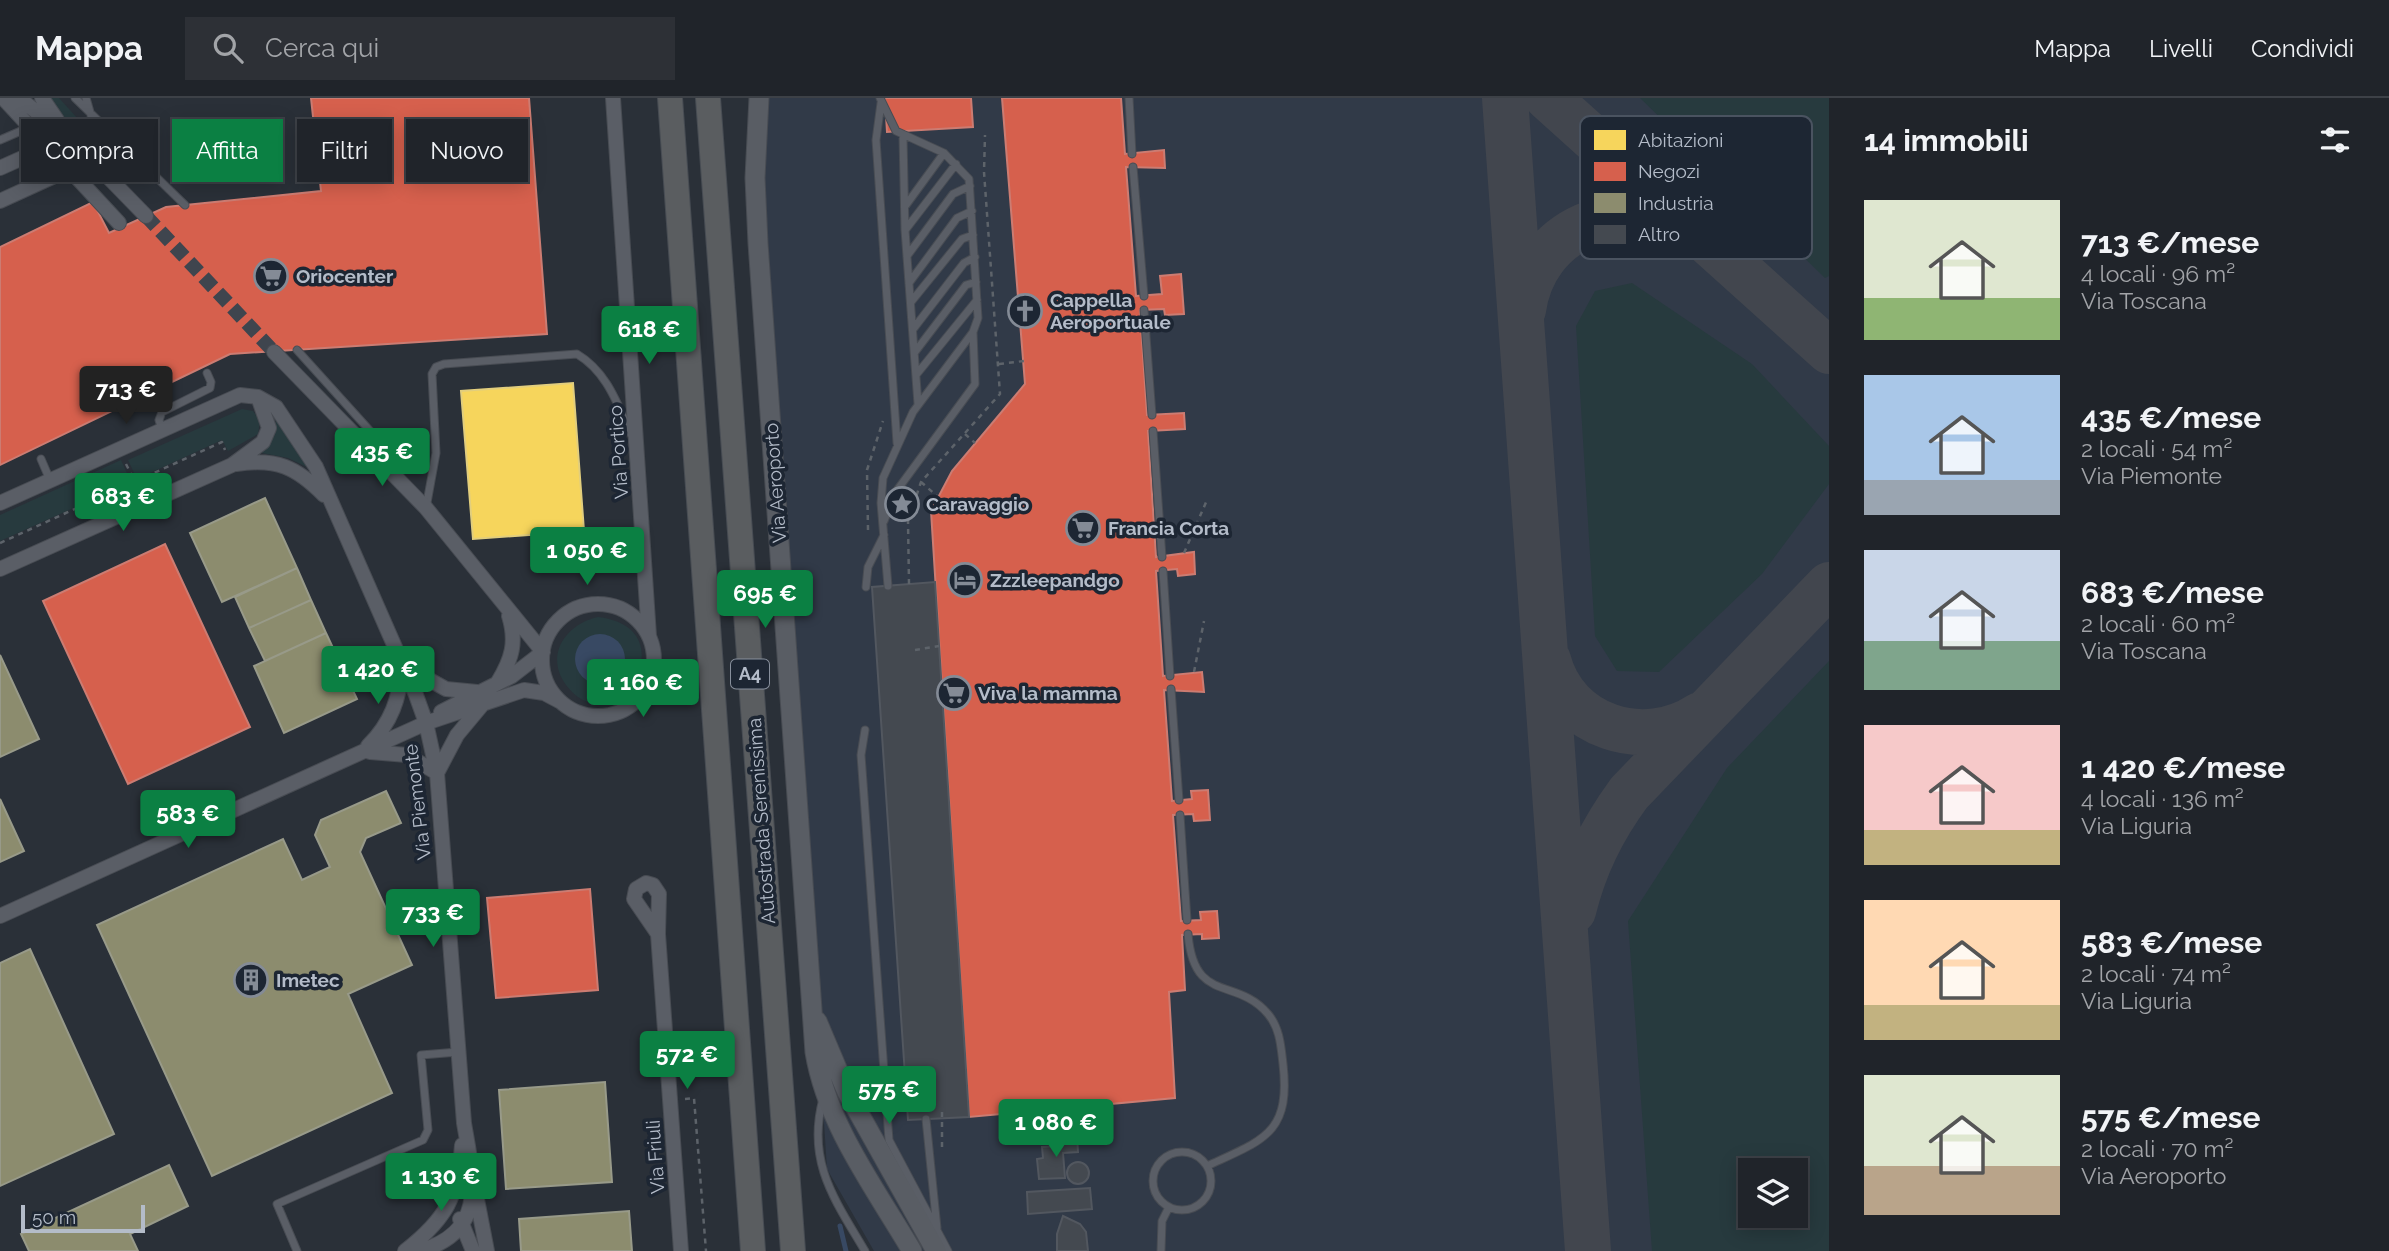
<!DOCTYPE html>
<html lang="it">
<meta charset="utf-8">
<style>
:root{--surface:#20242a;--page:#2d3036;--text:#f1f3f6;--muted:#a2a4a8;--line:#3d4147;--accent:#0b8043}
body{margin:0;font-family:Raleway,sans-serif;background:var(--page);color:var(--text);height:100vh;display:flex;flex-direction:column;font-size:26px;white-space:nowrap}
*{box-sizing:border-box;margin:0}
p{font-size:23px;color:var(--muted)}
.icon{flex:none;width:38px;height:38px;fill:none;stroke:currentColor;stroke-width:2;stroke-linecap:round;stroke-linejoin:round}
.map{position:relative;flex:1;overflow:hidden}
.details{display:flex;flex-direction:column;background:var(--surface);width:560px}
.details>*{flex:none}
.banner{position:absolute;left:21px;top:21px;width:665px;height:63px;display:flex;gap:14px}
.tools{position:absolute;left:1738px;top:1060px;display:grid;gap:14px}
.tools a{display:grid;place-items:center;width:70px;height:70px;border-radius:0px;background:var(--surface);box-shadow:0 4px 18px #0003,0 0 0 2px var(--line);font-size:35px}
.scale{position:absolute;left:21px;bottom:18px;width:124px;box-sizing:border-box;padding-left:7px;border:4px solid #b4bcc9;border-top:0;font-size:19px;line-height:24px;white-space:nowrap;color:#b4bcc9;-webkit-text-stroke:5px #1d2633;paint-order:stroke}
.price{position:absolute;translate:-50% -60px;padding:0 16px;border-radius:7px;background:var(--accent);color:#fff;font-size:23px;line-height:46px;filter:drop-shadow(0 2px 4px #0008)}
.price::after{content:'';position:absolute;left:50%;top:42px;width:21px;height:16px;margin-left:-10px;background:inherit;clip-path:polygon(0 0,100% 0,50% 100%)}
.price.selected{background:#222;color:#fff}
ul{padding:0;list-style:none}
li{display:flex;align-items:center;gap:21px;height:175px;padding:0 35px}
li span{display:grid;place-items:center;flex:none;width:196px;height:140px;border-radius:0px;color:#555}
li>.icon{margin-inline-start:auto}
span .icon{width:84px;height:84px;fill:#fffc;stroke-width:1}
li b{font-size:30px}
h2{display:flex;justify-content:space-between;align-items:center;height:84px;padding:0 35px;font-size:30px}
.chip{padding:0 24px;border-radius:0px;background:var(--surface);box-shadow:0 4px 18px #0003,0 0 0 2px var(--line);font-size:24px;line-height:63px}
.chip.selected{background:var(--accent);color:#fff}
header{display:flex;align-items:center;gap:42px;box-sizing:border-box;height:98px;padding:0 35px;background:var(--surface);border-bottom:2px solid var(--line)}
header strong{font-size:33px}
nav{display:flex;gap:38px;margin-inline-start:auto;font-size:24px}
.search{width:490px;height:63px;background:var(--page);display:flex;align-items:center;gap:18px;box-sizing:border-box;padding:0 24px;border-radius:0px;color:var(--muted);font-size:26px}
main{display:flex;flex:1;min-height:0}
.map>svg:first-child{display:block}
</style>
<header>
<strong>Mappa</strong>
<div class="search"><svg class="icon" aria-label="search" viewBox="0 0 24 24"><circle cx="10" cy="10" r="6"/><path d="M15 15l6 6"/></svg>Cerca qui</div>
<nav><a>Mappa</a><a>Livelli</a><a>Condividi</a></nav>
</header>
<main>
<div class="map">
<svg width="1829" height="1153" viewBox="0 0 1829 1153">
<rect width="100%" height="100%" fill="#2a3038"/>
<path fill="#313a48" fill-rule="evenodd" d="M759 0H1829V1153H874L827 1071ZM1750 1073H1796V1118H1750Z"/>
<path fill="#273a3e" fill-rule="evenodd" d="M48 0H59L88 32 81 38Z
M1640 0H1829V178L1825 180Z
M1632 185 1752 266 1829 348V386L1762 476 1659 574 1617 573 1595 538 1576 228 1595 193Z
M242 311 253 313 260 323 258 336 228 353 222 342 137 381 128 362Z
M276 320 309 369V370L288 360 262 355 275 337Z
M121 362 131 384 0 443V417Z
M598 519C691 530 614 651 566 587 544 557 566 526 598 519ZM607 537 620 547 625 562 606 586C590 587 580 580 575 565Z
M1829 563V1153H1652L1628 823 1727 670ZM1750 1073H1796V1118H1750Z"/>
<path fill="#384963" d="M575 561a25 25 0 1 1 50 0a25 25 0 1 1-50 0Z"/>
<path fill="#f6d55c" stroke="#e2ce7d" stroke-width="2" d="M573 285 584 433 473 441 461 293Z"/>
<path fill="#d6604d" stroke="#cc7c72" stroke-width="2" d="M311 0H529L547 236 230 256 0 367V149L93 104 109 135 166 109 321 93Z
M885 0H971L973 29 887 34Z
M1002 0H1121L1125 56 1164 52 1165 70 1126 69 1136 198 1162 196 1160 178 1181 176 1184 216 1165 217 1164 211 1140 212 1147 317 1184 315 1185 331 1148 333 1156 459 1194 454 1195 476 1178 478 1177 471 1156 473 1163 578 1202 574 1204 594 1164 592 1172 703 1192 701 1191 693 1208 692 1210 722 1194 723 1193 716 1173 717 1181 823 1201 822 1200 814 1217 813 1219 840 1202 841V836L1182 837 1185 892 1169 894 1175 1000 969 1019 931 413 952 373 1025 286Z
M165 446 250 629 128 686 43 503Z
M590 791 598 892 496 900 487 800Z"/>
<path fill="#8c8c6e" stroke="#989a89" stroke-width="2" d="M265 400 297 470 222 504 190 435Z
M297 470 311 502 249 530 235 499Z
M311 502 326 535 265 563 249 530Z
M326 535 357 601 284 635 254 568Z
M0 557 39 641 0 659Z
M386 693 401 725 366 740 360 754 412 867 348 896 392 995 212 1078 97 827 283 741 302 782 330 769 315 737 321 722Z
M0 701 24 753 0 764Z
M30 851 114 1036 0 1088V865Z
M605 984 612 1084 506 1091 499 992Z
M169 1067 188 1108 130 1136 138 1153H29L21 1136Z
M629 1113 632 1153H521L519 1121Z"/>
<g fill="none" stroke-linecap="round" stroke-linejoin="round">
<path stroke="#384963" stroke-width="5" d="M840 1128 846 1153"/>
<path stroke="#42464e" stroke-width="46" d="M1505 0 1588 1153
M1548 0 1829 253
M1523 212C1534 130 1620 97 1689 132
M1548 562C1565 629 1644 654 1700 617
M1573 813C1584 768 1602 732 1629 695L1829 487"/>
</g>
<path fill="#444950" stroke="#52575f" stroke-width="2" d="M935 484 969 1019 908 1022 872 489Z
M1077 1038 1078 1054 1063 1055 1065 1080 1039 1081 1037 1061 1043 1060 1042 1049 1060 1048V1039Z
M1067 1075a11 11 0 1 1 22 0a11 11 0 1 1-22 0Z
M1090 1090 1092 1111 1028 1116 1027 1094Z
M1063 1118 1080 1126 1086 1134 1088 1153H1057V1136Z"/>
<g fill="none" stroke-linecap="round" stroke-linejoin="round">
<path stroke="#3f454e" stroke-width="14" stroke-dasharray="14 7" stroke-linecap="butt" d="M146 118 274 254"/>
<g stroke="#484c53" stroke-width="9">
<path id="lane" d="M75 0 185 107
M86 0 107 73
M880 0 896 33 944 55 969 81 978 220 973 234 913 314 883 380 881 405 888 488
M1129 0 1132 56
M881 5 876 42 897 345
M903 38 905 132 918 306
M0 42 30 29
M1133 69 1144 198
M906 107 944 55
M906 131 956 66
M907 158 953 96 970 88
M909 185 957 120 972 113
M911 204 962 141 973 137
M1144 212 1152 317
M914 230 964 165 975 159
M297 252 372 335 396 373
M915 254 966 187 976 184
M916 277 977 202
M162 331 159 322 162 314 210 290 211 284 207 275
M1153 333 1162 459
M41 361 50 382
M426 410 436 355 432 276 436 269 444 266 577 256C607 274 617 305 631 336
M884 423 895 395 975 286 973 234
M1163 473 1170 578
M866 489 868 469 884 437
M1171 591 1179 702
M865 632 861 657 889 1042 948 1153
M1180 717 1187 822
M1188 836C1194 907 1236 878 1268 916 1280 930 1281 949 1283 966 1291 1036 1263 1042 1207 1068
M823 1001C806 1064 835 1102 865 1153
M926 1021 937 1130
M1153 1083a29 29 0 1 1 58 0a29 29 0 1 1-58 0Z
M297 1153 277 1106 423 1042 428 1032 421 957 458 954
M1161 1153 1162 1123 1169 1109"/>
</g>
<g stroke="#484c53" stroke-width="16">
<path id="street" d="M3 0 119 125
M19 0 73 43 146 118
M42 0 57 22
M613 0 649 538
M0 70 49 48
M0 103 70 71
M274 254 426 410 543 554
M236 366C277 360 296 369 324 397
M0 405 240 297 258 299 276 309 316 369 416 597 426 625 437 675 464 1025C473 1079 489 1133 420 1153
M0 471 232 367 263 344 269 330 258 299
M542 562a56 56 0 1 1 112 0a56 56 0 1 1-112 0Z
M403 567 446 591 477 594
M498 584C512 561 517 544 509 518
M441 614 512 578 543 554
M368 648C392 624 399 601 403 567
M370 654 407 657 437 675
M437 675 457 637 482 607
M646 785 653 787 659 796 658 836 634 801 636 791Z
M0 818 426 625 524 592 544 595 561 604
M658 836 681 1153
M476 1096 487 1153
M460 1121 473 1153
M405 1153C446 1121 458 1099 462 1047"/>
</g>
<g stroke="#484c53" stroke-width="21">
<path id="secondary" d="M759 0 755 80 758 145 815 954C827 1027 875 1090 912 1153
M817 923 847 994 936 1153"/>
</g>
<g stroke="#474c53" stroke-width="26">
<path id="highway" d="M670 0 753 1153
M708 0 793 1153"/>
</g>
<path stroke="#5d636a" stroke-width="2.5" stroke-dasharray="5 5" stroke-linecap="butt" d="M999 266 1024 263
M965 336 975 345
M126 366 134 382
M921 384 937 398
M868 432 867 372 883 323
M0 445 222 344 225 352
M1184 455 1207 402
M909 486 908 423 921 384 1000 296 984 74 985 37
M915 552 939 548
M1194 574 1204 523
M685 1001 694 1000 706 1153
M942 1014V1052"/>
<use href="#lane" stroke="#5a5e66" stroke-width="7"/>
<use href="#street" stroke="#5a5e66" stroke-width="14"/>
<use href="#secondary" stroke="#595d64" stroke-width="19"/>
<use href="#highway" stroke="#5a5d60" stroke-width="24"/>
</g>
<defs>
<g id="supermarket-ring" transform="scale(1.75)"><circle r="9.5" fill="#1d2633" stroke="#848b96" stroke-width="1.5"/><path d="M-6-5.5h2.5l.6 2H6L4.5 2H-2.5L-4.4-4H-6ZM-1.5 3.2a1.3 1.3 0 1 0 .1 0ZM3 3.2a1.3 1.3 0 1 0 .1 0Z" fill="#848b96"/></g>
<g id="church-ring" transform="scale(1.75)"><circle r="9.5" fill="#1d2633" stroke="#848b96" stroke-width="1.5"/><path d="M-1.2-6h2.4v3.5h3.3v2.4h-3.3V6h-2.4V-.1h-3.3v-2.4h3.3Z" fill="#848b96"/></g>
<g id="sight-ring" transform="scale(1.75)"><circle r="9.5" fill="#1d2633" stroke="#848b96" stroke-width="1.5"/><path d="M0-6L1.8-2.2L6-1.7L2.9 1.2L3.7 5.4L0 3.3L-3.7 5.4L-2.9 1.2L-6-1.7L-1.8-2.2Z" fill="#848b96"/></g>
<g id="hotel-ring" transform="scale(1.75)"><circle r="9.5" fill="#1d2633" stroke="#848b96" stroke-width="1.5"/><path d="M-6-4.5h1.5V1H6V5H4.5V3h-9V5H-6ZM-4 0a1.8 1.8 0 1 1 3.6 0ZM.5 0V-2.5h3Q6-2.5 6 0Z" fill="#848b96"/></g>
<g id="building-ring" transform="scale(1.75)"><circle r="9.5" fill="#1d2633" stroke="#848b96" stroke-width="1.5"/><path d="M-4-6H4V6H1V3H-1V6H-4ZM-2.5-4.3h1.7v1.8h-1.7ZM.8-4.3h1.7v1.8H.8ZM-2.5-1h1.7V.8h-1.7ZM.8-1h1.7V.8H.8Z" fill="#848b96"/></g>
</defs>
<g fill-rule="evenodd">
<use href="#supermarket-ring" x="271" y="178"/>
<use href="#church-ring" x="1025" y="213"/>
<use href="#sight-ring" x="902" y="406"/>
<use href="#supermarket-ring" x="1083" y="430"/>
<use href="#hotel-ring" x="965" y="482"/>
<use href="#supermarket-ring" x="954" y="595"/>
<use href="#building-ring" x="251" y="882"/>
</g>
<g text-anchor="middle" stroke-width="7" stroke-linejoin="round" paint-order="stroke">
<rect fill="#1d2633" stroke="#878f9c" stroke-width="2" x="731" y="561.5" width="38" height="29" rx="5"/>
<g font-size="18" font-weight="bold" fill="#b4bcc9">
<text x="750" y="582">A4</text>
</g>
<g font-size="19" font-weight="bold" fill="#b4bcc9" stroke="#1d2633" text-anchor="start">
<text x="296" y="185">Oriocenter</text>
<text x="1050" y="209">Cappella<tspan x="1050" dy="22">Aeroportuale</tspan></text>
<text x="926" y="413">Caravaggio</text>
<text x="1108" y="437">Francia Corta</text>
<text x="990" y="489">Zzzleepandgo</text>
<text x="978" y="602">Viva la mamma</text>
<text x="276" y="889">Imetec</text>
</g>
<g font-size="19" fill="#b4bcc9" stroke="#1d2633">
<text transform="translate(618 354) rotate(-94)" y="7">Via Portico</text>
<text transform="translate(775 385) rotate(-94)" y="7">Via Aeroporto</text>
<text transform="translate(417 704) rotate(-97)" y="7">Via Piemonte</text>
<text transform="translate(761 723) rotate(-94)" y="7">Autostrada Serenissima</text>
<text transform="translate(655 1059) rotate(-94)" y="7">Via Friuli</text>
</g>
</g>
<rect x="1580" y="18" width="232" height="143" rx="10" fill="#1d2633" stroke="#4a5360" stroke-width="2"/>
<rect x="1594" y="32" width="32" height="20" fill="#f6d55c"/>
<rect x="1594" y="64" width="32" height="19" fill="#d6604d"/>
<rect x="1594" y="95" width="32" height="20" fill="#8c8c6e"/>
<rect x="1594" y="127" width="32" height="19" fill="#444950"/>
<g font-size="19" fill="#b4bcc9">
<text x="1638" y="49">Abitazioni</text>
<text x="1638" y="80">Negozi</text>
<text x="1638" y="112">Industria</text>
<text x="1638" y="143">Altro</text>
</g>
</svg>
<div class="tools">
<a><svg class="icon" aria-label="layers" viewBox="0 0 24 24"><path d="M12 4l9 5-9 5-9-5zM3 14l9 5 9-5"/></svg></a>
</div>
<div class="scale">50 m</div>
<b class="price" style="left:649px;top:268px">618 €</b>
<b class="price selected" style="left:126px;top:328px">713 €</b>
<b class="price" style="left:382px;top:390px">435 €</b>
<b class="price" style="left:123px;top:435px">683 €</b>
<b class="price" style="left:587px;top:489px">1 050 €</b>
<b class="price" style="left:765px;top:532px">695 €</b>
<b class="price" style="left:378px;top:608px">1 420 €</b>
<b class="price" style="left:643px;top:621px">1 160 €</b>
<b class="price" style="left:188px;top:752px">583 €</b>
<b class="price" style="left:433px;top:851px">733 €</b>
<b class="price" style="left:687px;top:993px">572 €</b>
<b class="price" style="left:889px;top:1028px">575 €</b>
<b class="price" style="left:1056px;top:1061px">1 080 €</b>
<b class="price" style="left:441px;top:1115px">1 130 €</b>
<div class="banner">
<a class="chip">Compra</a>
<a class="chip selected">Affitta</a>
<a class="chip">Filtri</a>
<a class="chip">Nuovo</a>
</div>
</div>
<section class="details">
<h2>14 immobili<svg class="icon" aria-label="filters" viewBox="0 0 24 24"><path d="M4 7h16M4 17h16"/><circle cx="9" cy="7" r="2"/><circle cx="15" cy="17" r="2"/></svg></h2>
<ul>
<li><span style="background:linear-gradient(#dfe7d0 70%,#8fb573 0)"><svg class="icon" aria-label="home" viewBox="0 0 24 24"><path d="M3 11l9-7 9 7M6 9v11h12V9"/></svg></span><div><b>713 €/mese</b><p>4 locali · 96 m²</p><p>Via Toscana</p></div></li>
<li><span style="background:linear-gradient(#a9c7e8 75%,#9aa5b1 0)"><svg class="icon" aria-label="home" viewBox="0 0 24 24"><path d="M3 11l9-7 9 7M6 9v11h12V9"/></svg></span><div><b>435 €/mese</b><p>2 locali · 54 m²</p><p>Via Piemonte</p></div></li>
<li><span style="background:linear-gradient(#c9d6e8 65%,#7fa58c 0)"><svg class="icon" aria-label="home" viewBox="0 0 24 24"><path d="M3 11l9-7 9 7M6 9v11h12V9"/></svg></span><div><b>683 €/mese</b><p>2 locali · 60 m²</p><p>Via Toscana</p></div></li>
<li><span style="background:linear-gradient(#f6c9c9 75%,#c2b280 0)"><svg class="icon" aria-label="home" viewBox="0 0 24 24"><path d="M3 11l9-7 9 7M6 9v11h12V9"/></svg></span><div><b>1 420 €/mese</b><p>4 locali · 136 m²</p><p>Via Liguria</p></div></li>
<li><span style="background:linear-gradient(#ffd9b3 75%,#c2b280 0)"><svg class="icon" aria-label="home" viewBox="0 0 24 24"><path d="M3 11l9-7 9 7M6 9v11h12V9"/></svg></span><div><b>583 €/mese</b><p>2 locali · 74 m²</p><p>Via Liguria</p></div></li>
<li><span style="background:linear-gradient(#dfe7d0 65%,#b9a48a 0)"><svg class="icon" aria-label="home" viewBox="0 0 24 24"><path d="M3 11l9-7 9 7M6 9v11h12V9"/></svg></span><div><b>575 €/mese</b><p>2 locali · 70 m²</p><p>Via Aeroporto</p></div></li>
</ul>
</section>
</main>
